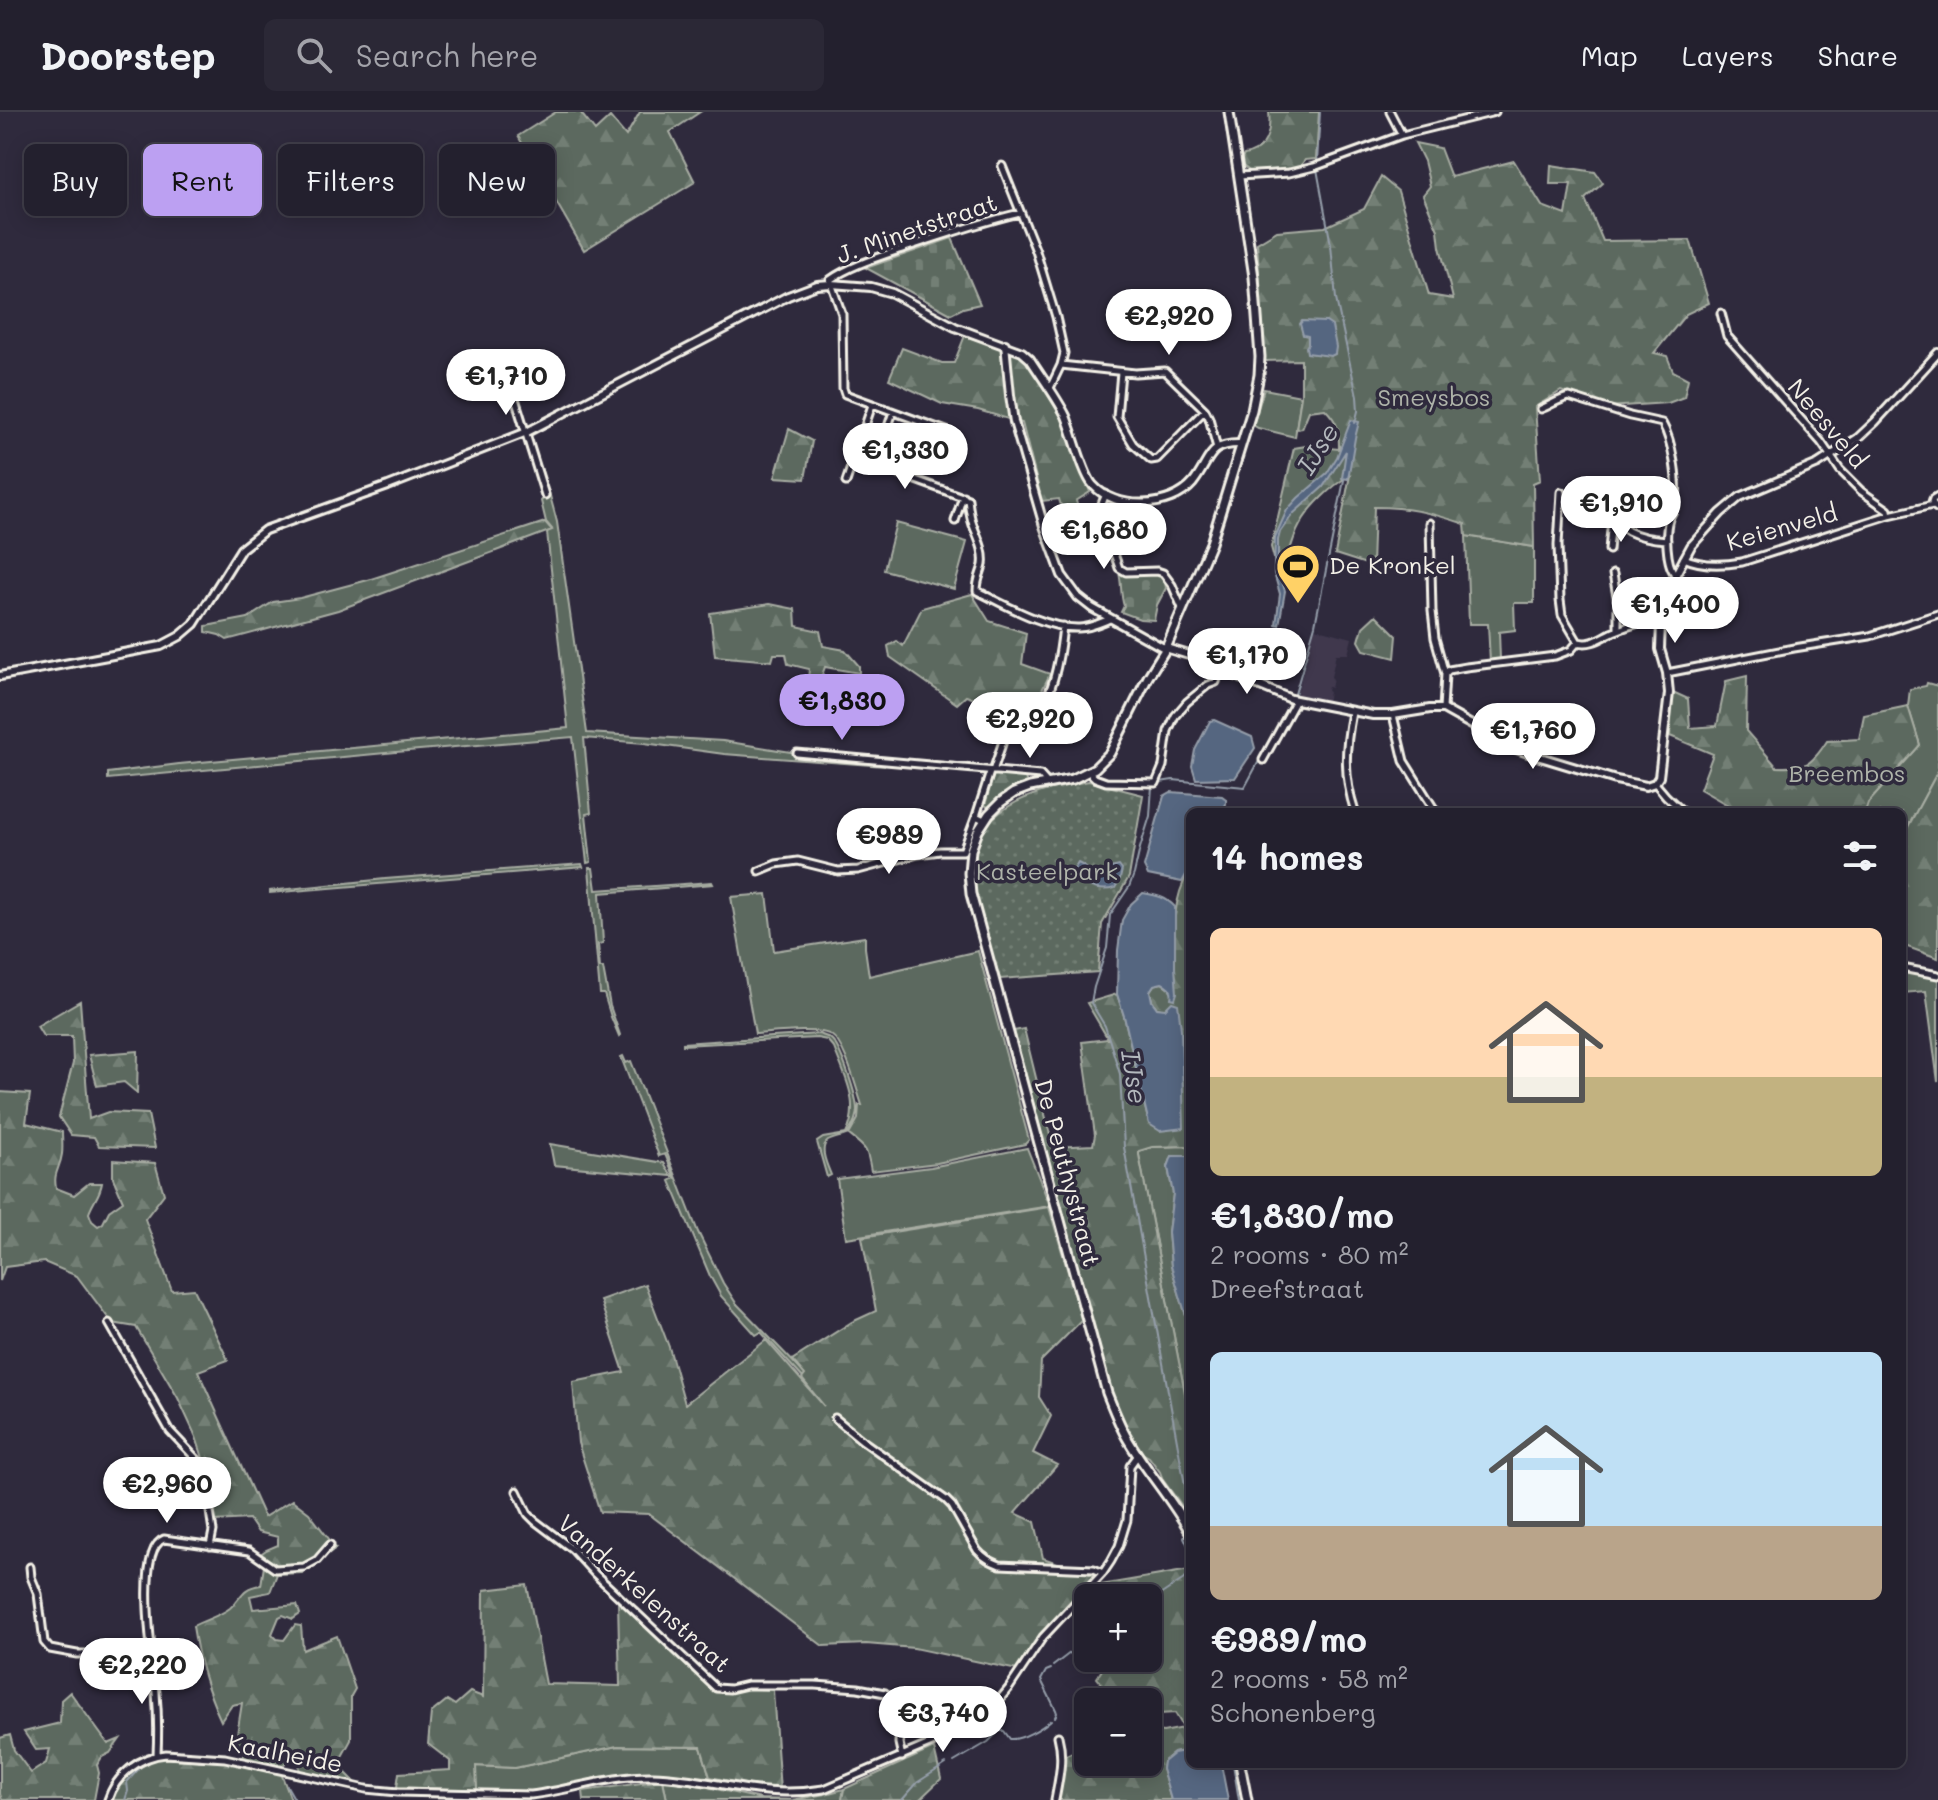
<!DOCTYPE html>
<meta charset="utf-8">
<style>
:root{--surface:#23202e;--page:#2b2836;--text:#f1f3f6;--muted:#a3a3aa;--line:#403e4a;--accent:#bca0f2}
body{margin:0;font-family:Mali,sans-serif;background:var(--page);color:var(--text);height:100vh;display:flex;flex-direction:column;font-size:30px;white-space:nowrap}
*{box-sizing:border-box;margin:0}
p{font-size:26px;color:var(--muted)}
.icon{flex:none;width:44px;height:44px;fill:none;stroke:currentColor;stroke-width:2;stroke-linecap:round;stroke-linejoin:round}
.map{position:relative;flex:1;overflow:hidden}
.side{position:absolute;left:1186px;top:696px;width:720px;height:960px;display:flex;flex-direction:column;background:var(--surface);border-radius:12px;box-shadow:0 4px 20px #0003,0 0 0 2px var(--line)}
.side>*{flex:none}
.top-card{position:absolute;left:24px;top:32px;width:760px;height:72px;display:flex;gap:16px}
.controls{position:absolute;left:1074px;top:1472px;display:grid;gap:16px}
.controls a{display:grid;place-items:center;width:88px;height:88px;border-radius:12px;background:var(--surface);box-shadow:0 4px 20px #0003,0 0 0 2px var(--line);font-size:40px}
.price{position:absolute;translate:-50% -68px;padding:0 18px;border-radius:28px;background:#fff;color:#222;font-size:26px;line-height:52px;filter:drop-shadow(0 2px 4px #0008)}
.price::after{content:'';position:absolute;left:50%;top:48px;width:24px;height:18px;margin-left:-12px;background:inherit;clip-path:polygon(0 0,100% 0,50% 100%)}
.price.on{background:var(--accent);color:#111}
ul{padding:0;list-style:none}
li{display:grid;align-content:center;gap:16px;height:424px;padding:0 24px}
li span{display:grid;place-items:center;height:248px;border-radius:12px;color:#555}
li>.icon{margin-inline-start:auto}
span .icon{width:144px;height:144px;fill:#fffc;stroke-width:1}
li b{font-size:34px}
h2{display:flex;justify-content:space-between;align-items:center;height:96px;padding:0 24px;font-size:34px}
.pill{padding:0 28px;border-radius:12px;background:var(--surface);box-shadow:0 4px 20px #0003,0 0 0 2px var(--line);font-size:28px;line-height:72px}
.pill.on{background:var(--accent);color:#111}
header{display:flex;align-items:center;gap:48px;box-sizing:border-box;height:112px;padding:0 40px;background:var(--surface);border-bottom:2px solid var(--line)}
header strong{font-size:38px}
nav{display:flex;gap:44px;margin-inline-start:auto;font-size:28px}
.search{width:560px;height:72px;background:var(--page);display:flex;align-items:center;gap:20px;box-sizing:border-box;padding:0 28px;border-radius:12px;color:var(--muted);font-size:30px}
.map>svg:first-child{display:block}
</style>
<header>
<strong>Doorstep</strong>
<div class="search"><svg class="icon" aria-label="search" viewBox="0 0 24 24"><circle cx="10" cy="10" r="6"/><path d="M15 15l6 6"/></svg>Search here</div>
<nav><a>Map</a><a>Layers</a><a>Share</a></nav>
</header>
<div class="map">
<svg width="1938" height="1688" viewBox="0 0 1938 1688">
<defs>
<pattern id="forest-firs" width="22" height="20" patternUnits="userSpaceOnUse" patternTransform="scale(2)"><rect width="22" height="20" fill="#5b695e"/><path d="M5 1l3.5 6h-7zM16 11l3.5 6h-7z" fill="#737f75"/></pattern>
<pattern id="cemetery-stones" width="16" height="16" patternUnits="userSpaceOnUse" patternTransform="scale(2)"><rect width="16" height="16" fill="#5b695e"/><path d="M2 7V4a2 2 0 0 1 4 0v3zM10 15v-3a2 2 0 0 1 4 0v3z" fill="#737f75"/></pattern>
<pattern id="park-dots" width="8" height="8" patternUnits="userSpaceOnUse" patternTransform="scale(2)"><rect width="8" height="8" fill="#5b695e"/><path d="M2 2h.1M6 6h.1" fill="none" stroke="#737f75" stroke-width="1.8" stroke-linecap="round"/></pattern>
</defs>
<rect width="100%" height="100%" fill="#2f2a3d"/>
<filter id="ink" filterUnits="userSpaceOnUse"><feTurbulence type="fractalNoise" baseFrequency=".0125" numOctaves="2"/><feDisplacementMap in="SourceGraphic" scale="16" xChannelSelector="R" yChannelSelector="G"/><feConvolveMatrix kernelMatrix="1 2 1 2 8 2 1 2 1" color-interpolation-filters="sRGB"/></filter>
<g filter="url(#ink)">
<path fill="#3f384d" d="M1315 516 1352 526 1348 542H1336L1331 565 1333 567 1331 576 1328 575 1327 579 1329 580 1327 591 1296 585Z"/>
<path fill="#5b695e" stroke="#a8ada3" stroke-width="2" d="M1264 277 1301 284 1295 325 1258 316 1253 313Z
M549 380 557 410 587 621 723 629 797 641 884 649V654L724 642 644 631 584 626 591 701 586 702 591 750 587 751 573 625 396 640 108 667V661L179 652 568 616 547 420 552 417 546 410 541 389Z
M896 411 967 430 954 477 884 458Z
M1466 424 1534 435V491H1514L1515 518 1499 520 1500 548 1490 550 1488 512H1469Z
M1927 571 1938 574V659L1902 726V700H1865L1868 691 1920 633 1908 594 1910 577 1926 574Z
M582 752 583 755 270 781V779L385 767Z
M589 756H593L596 778 712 770 713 772 600 781 603 831 598 832 600 856H603L610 894 620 923 619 924 611 905 604 882H600Z
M767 782 774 839 865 825V836L869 864 978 839 1029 1028 1025 1032 937 1051 871 1059C867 1036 867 1037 849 1023L858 1007 859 993H862C856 976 845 931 831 923 819 915 771 921 755 922L731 785Z
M1902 858 1938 867V970L1926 879 1902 881Z
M819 922C823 924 827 924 831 927 841 935 857 985 857 998 857 1007 852 1015 848 1022 842 1025 833 1026 828 1029 818 1036 828 1055 831 1063L827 1065 817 1030 823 1026 846 1022C861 992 845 965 834 936L827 928 817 926 683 933V931Z
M623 944 626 951 631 949 698 1120 723 1171 736 1191 806 1263 803 1266 761 1220 756 1223 721 1184 710 1164 670 1069 675 1066 665 1042 659 1044 621 945Z
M550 1032 664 1051 672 1064 554 1053Z
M1186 1034 1190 1037V1044H1172L1168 1055 1173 1082 1168 1120 1171 1154 1190 1217V1307L1139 1043V1039L1152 1035Z
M1027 1036 1050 1094 846 1126 837 1067 931 1055Z
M617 1634 701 1635 710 1665 641 1662 598 1665 562 1676 536 1680 477 1678 475 1654 515 1656Z
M663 1668 703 1674 761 1687 792 1688 825 1682 844 1677 842 1688H667Z"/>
<path fill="url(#forest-firs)" stroke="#a8ada3" stroke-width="2" d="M556 0H580L595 19 610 5 626 24 640 0H700L670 20 695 70 584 138 518 24Z
M1269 0H1319L1316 47 1305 48 1297 58 1252 61 1243 54 1242 47 1244 43C1267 39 1271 19 1269 0Z
M1415 31 1440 36 1451 65 1514 49 1542 94 1566 103 1571 72H1550L1551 53 1595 60 1603 71 1585 87 1603 129 1690 128 1709 191 1686 202 1654 241 1667 244 1673 259 1688 267 1684 285 1668 291 1607 295 1561 279 1535 295 1540 368 1533 371 1534 435 1466 424 1465 412C1432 401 1409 395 1374 395L1372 454 1335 442 1350 363C1332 374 1310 394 1300 413 1290 431 1286 455 1282 476L1271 435 1294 336 1306 334 1339 337C1339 318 1339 311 1325 297L1309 299 1302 316 1296 317 1301 284V248L1265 249 1257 131 1277 119 1325 115 1364 97 1381 65 1398 79 1429 183 1453 187 1440 135 1438 118 1423 83 1430 74 1424 49Z
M966 221 1023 243 1062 306 1090 380 1076 389 1088 428 1073 435 1059 387 1042 389 1022 311 978 298 942 292 889 267 902 236 942 251H954Z
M789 317 812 329 805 367 775 365Z
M545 410 552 418 338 498 227 528 219 523 206 520V514L248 506 273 490 300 486 368 468Z
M972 482 989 509 1026 521 1022 552 1050 562 1035 592 1015 601 966 584 957 592 890 545 888 534 897 529 903 534 922 496Z
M770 492 795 497 796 514 820 519 823 534 845 538 859 554V561L825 555 817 577H807L809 557 788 552 786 542H774L772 549 715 544 710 501Z
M1376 503 1397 524 1395 546 1364 538 1359 529 1363 515Z
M1747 564 1746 619 1777 655C1806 656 1811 654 1827 629L1859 627 1864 603 1908 594 1920 633 1868 691 1865 700H1740L1700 677 1713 642 1670 624 1673 580 1688 587 1690 616 1717 614 1726 569Z
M1938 659V846L1902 833V726Z
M994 661 1025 665 1026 669 1022 675 1006 682 988 695 985 693Z
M1190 757V1037L1186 1034 1152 1035 1139 1039V1043L1190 1307V1405L1163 1368 1160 1360 1149 1345 1142 1341 1131 1321 1122 1309 1109 1273 1014 919 1024 917 1053 1035 1093 1033 1095 1023 1082 930 1108 927 1087 891 1117 882 1124 904 1149 1012 1165 898 1157 896 1152 889 1150 879 1154 873 1162 871 1170 877 1175 886C1178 876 1175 866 1175 855 1173 819 1172 788 1190 757Z
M80 889 89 1007 108 1000 148 1002 155 1036 99 1034 94 1025 71 1023 59 1005 73 951 72 924H43L37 914Z
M138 939 137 981 124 970 97 974 89 943Z
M0 980 30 982 26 1011 62 1020C62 1027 63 1035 62 1042 60 1057 53 1060 56 1076L74 1083 89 1071H102C100 1083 93 1090 89 1101L92 1109 98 1114 103 1111 109 1099 123 1089 113 1066V1048L155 1051 164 1082 145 1107 172 1179 194 1177 228 1248 198 1259 264 1405 292 1388 309 1401 336 1436 302 1461 277 1462 270 1480 250 1484 253 1497 297 1493 300 1502 293 1507 283 1503 279 1505 272 1522 277 1527 284 1528 295 1513 301 1514 303 1538 337 1524 355 1577 351 1584V1628L340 1648 345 1660 354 1669 299 1659 300 1651 297 1645 290 1647 283 1653 243 1645 245 1637 235 1635 242 1591 232 1593 221 1609C207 1579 198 1547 193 1514 204 1508 220 1504 230 1496 243 1485 240 1476 261 1473L265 1448 258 1444 266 1438 278 1433V1425L258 1420 249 1407 215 1409 205 1352 196 1325 178 1286 136 1215 112 1211 77 1164 44 1150 5 1155 0 1169Z
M1049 1095 1082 1208 1041 1249 1039 1285 1051 1304 1033 1341 1057 1353 1015 1401 1035 1410 1043 1446 1095 1464C1065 1493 1039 1523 1017 1558L914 1536 866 1532 823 1534 649 1402 600 1400 578 1331 573 1270 624 1260 600 1188 645 1172 669 1235 685 1292 766 1228 824 1294 802 1267 805 1263 792 1248 852 1210 876 1199 862 1125Z
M1190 1458V1638L1174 1641 1163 1650 1162 1657 1171 1688H1058L1064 1644 1088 1633V1650H1148V1617L1163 1620 1184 1616 1175 1601 1159 1602 1148 1606V1590H1115V1587L1097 1566 1109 1546H1148V1486H1101L1095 1474Z
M527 1473 546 1572 620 1574 618 1489 719 1575 773 1578 780 1679 710 1665 701 1635 617 1634 515 1656 476 1654 477 1678 397 1675 399 1661 450 1658V1649L428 1632 431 1601 447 1588 455 1593 470 1580 483 1585 484 1478Z
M70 1580 108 1632 120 1627 110 1641 102 1645 97 1653 99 1661 94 1688H2L0 1682V1626L10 1623 14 1638 31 1661 46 1651 50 1637 36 1638 24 1620 60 1611 61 1588Z
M934 1636 941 1667 919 1688H842L844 1677Z
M157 1646 227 1650 281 1661 291 1688H113C121 1662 135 1659 157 1646Z
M663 1668 667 1688H584L583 1679Z"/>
<path fill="url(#cemetery-stones)" stroke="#a8ada3" stroke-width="2" d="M952 126 980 192 963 196 951 202 866 156Z
M1119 461H1157L1164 464 1166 476 1157 493 1154 508 1140 507 1121 500 1124 494C1120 482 1122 472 1119 461Z"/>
<path fill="url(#park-dots)" stroke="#a8ada3" stroke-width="2" d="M1089 669 1143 683 1129 765 1102 812 1098 860 1000 867C991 835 975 798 973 765 967 696 1035 678 1089 669Z"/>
<path fill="#556680" stroke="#959eaa" stroke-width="2" d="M1302 209 1326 210 1332 214 1336 235 1335 242 1331 244 1307 241 1306 235 1308 232V224L1303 223 1300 212Z
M1351 308 1359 310 1355 326 1348 367 1342 366 1346 339 1323 375 1293 402 1280 420 1278 428V455L1285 479 1279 513 1276 512 1280 482 1274 461 1275 425 1287 398 1298 386 1327 361 1337 345Z
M1214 608 1252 625 1255 636 1235 666 1196 667 1192 654 1195 638 1210 609Z
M1171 680 1222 684 1226 687V692L1222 700H1190V756L1182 770 1148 763 1144 755 1164 684Z
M1078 751C1093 757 1090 768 1109 762L1110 756 1119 754 1122 758 1120 767 1115 776C1098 781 1083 774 1073 759Z
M1143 781C1156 783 1166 785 1175 795V856L1177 881 1175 887 1171 886C1173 878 1169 874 1162 871L1154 873 1150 879 1152 889 1157 896 1165 897 1172 890 1178 892 1181 917 1184 1016 1160 1019 1149 1012 1124 904 1117 882 1118 838 1122 808 1131 792Z
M1172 1044H1190V1217L1171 1154 1168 1120 1173 1082 1168 1055Z
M1190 1638V1652H1221L1228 1688H1171L1162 1657 1163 1650 1174 1641Z"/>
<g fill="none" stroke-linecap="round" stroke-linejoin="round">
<path stroke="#959eaa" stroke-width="2" d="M1317 51 1320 0
M1317 57 1331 133 1336 187 1357 284 1358 299 1355 311
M1160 670 1173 668 1245 675 1295 582 1315 513 1344 368
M1152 674 1150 704 1140 736 1134 762 1129 775 1110 803 1107 836 1094 875 1091 891 1105 914 1120 962 1124 1035 1190 1401
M1188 1411 1190 1403
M1186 1421 1184 1425 1190 1438
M1148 1491 1190 1463
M1053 1554 1088 1527
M1051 1557 1046 1559 1041 1568 1056 1598 1057 1601 1055 1605
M954 1650 988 1630 999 1619H1004L1010 1627C1022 1628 1042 1616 1051 1608
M1233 1652 1239 1688
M287 1674 295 1688
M125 1688 128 1679 127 1670 143 1652 148 1650
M902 1688 918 1670 946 1652"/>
<g stroke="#f4f1e8" stroke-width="11">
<path id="minor" d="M1390 0 1402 23
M1002 54 1036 139 1056 205 1064 241 1061 253 1050 276
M1239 64 1289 61 1314 55 1402 23 1495 0
M1721 201 1727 224 1821 330 1840 358 1861 379 1888 398 1889 403
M1061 253 1135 261 1165 259 1205 298 1209 306 1217 336
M1121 260 1117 305 1133 332 1151 348 1157 347 1205 298
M513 280 545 383
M1541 297C1551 293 1559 287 1569 285L1630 304 1662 311C1673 330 1678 368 1676 390 1675 397 1671 401 1669 407 1665 420 1666 453 1675 462
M953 324 949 320 845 282 843 276 842 202 830 168C849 154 882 144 905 136 943 123 981 110 1020 101
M884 326 893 300
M855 346 968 387C969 396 970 405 973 413 978 426 985 439 983 453 981 462 977 467 977 479 1005 493 1047 517 1079 516 1090 516 1100 511 1110 507
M846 370 872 293
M1561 380 1558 433 1560 488 1562 503 1578 530
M1106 382 1099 399 1119 456 1126 460 1157 459 1163 461 1172 473 1182 496
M1938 384 1933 387 1932 390 1935 395 1938 397
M1603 391C1618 419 1635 426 1667 428
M955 409 963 384
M1430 411 1432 499 1435 526 1445 562 1443 597
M1609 438 1612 407
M1684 446C1701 454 1724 453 1742 450L1889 403 1933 393
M1613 462 1618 490V518
M1578 530C1593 534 1603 524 1616 519 1630 513 1647 508 1662 506
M1667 561 1794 536 1870 524 1938 502
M1445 562 1449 558 1466 555 1555 544 1571 538 1578 530
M1352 600C1345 637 1343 663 1355 700
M1393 603 1404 649 1436 700
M797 641 1040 663 1048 672
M1263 648 1296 588
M993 659 1011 605C1020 600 1032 601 1040 594 1055 580 1061 534 1063 514
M1089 660 1095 666 1106 670 1156 671 1163 654 1168 619 1175 604 1187 590 1208 573 1216 570 1220 556
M1655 671 1666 684 1683 700
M984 708 976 704 990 660
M759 759 776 752 798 749 838 759 858 758 918 742 940 739H963L976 704
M1902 856 1938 863
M109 1211 170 1319 203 1354 213 1419 210 1434
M835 1306 863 1329 946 1388 952 1394 977 1438C984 1446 990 1449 1000 1453L1094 1457 1103 1461
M517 1379 528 1402 535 1409 572 1437 595 1462 716 1576 730 1577 747 1573H815L858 1576 885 1581 894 1587 899 1596 901 1603 899 1631 902 1645
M30 1455 31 1465 38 1482 44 1530 50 1537 77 1542H130L152 1549
M157 1643C158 1622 158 1602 156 1581 154 1554 134 1438 164 1427L249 1439 275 1457 304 1455 317 1448 330 1433
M108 1688C116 1663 140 1644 166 1642L225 1646 366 1677 398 1680 531 1683C572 1678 612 1663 653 1664 715 1666 760 1688 824 1677L946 1625 971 1613 991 1598 1009 1576 1043 1525 1103 1461 1111 1449 1119 1434 1127 1408 1130 1354 1138 1343
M1055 1688C1059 1666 1064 1646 1058 1624"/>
</g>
<g stroke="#f4f1e8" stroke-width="12">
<path id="tertiary" d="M1005 232 1010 283 1014 310 1044 414 1062 463 1078 485 1092 496 1162 535 1213 550 1229 561 1291 587 1373 603H1393L1430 597H1443L1511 635 1537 644 1616 668 1646 674 1655 671 1659 665 1669 581 1667 561 1660 537 1661 512 1670 473 1691 434 1721 401 1740 385 1818 352 1858 326 1875 310 1938 241
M0 564 161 534 180 524 194 512 241 437 265 418 388 374 527 320 788 184 817 173 831 172 871 175 892 181 955 215 1022 240 1030 247C1042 266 1056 284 1066 304 1073 321 1083 362 1093 373 1116 399 1171 397 1193 371 1211 348 1207 331 1241 332"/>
</g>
<g stroke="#f4f1e8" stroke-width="13">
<path id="secondary" d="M1190 1420C1172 1387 1146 1359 1127 1326 1119 1312 1113 1296 1107 1281L971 782 969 761 971 738 978 719 989 702 1001 690 1014 681 1030 675 1073 667 1095 656 1110 641 1148 565 1166 536 1211 431 1252 298 1259 263 1260 245 1254 165 1229 0
M1240 1652 1247 1688"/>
</g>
<use href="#minor" stroke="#2f2a3d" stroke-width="5"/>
<use href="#tertiary" stroke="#2f2a3d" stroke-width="6"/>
<use href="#secondary" stroke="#2f2a3d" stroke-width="7"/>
</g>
</g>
<defs>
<g id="stadium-pin" transform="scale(2.3)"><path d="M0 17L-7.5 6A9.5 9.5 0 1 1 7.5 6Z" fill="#ffd166" stroke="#2f2a3d"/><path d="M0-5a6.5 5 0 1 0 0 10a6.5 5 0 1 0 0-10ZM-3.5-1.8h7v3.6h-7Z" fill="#111"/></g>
</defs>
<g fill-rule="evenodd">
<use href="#stadium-pin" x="1298" y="454"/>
</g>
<g text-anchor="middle" stroke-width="7" stroke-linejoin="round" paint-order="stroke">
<g font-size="24" fill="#f4f1e8" stroke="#2f2a3d">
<text transform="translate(917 117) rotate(-19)" y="8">J. Minetstraat</text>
<text transform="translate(1827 312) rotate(50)" y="8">Neesveld</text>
<text transform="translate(1782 416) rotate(-16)" y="8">Keienveld</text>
<text transform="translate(1067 1061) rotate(75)" y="8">De Peuthystraat</text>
<text transform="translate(644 1482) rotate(42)" y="8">Vanderkelenstraat</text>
<text transform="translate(285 1642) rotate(11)" y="8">Kaalheide</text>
</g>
<g font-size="24" fill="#afb4aa" stroke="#2f2a3d">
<text x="1434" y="294">Smeysbos</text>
<text x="1847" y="670">Breembos</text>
<text x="1047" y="768">Kasteelpark</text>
</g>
<g font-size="24" fill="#f4f1e8" stroke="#2f2a3d" text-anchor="start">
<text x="1329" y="462">De Kronkel</text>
</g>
<g font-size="26" font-style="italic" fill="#b4b9be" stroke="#2f2a3d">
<text transform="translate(1318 337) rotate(-58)" y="9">IJse</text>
<text transform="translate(1134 965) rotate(81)" y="9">IJse</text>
</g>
</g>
</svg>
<div class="controls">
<a>+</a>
<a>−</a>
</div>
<b class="price" style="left:1169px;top:245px">€2,920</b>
<b class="price" style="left:506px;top:305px">€1,710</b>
<b class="price" style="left:905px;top:379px">€1,330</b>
<b class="price" style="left:1621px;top:432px">€1,910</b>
<b class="price" style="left:1104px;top:459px">€1,680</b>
<b class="price" style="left:1675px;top:533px">€1,400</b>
<b class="price" style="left:1247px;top:584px">€1,170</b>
<b class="price on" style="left:842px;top:630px">€1,830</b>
<b class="price" style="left:1030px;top:648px">€2,920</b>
<b class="price" style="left:1533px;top:659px">€1,760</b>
<b class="price" style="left:889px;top:764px">€989</b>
<b class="price" style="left:167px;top:1413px">€2,960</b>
<b class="price" style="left:142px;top:1594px">€2,220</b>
<b class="price" style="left:943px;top:1642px">€3,740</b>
<div class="top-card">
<a class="pill">Buy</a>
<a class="pill on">Rent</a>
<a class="pill">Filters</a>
<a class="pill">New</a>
</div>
<section class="side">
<h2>14 homes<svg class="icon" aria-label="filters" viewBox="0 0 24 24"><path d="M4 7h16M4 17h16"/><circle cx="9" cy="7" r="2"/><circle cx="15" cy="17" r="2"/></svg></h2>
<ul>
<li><span style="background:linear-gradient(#ffd9b3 60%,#c2b280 0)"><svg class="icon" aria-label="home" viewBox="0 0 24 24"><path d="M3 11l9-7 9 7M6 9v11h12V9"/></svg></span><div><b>€1,830/mo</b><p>2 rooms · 80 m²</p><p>Dreefstraat</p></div></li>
<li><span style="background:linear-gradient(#bfe0f5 70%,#b9a48a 0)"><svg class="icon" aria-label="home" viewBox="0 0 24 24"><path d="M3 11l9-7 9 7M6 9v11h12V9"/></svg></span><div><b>€989/mo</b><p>2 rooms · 58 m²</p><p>Schonenberg</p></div></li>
</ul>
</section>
</div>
